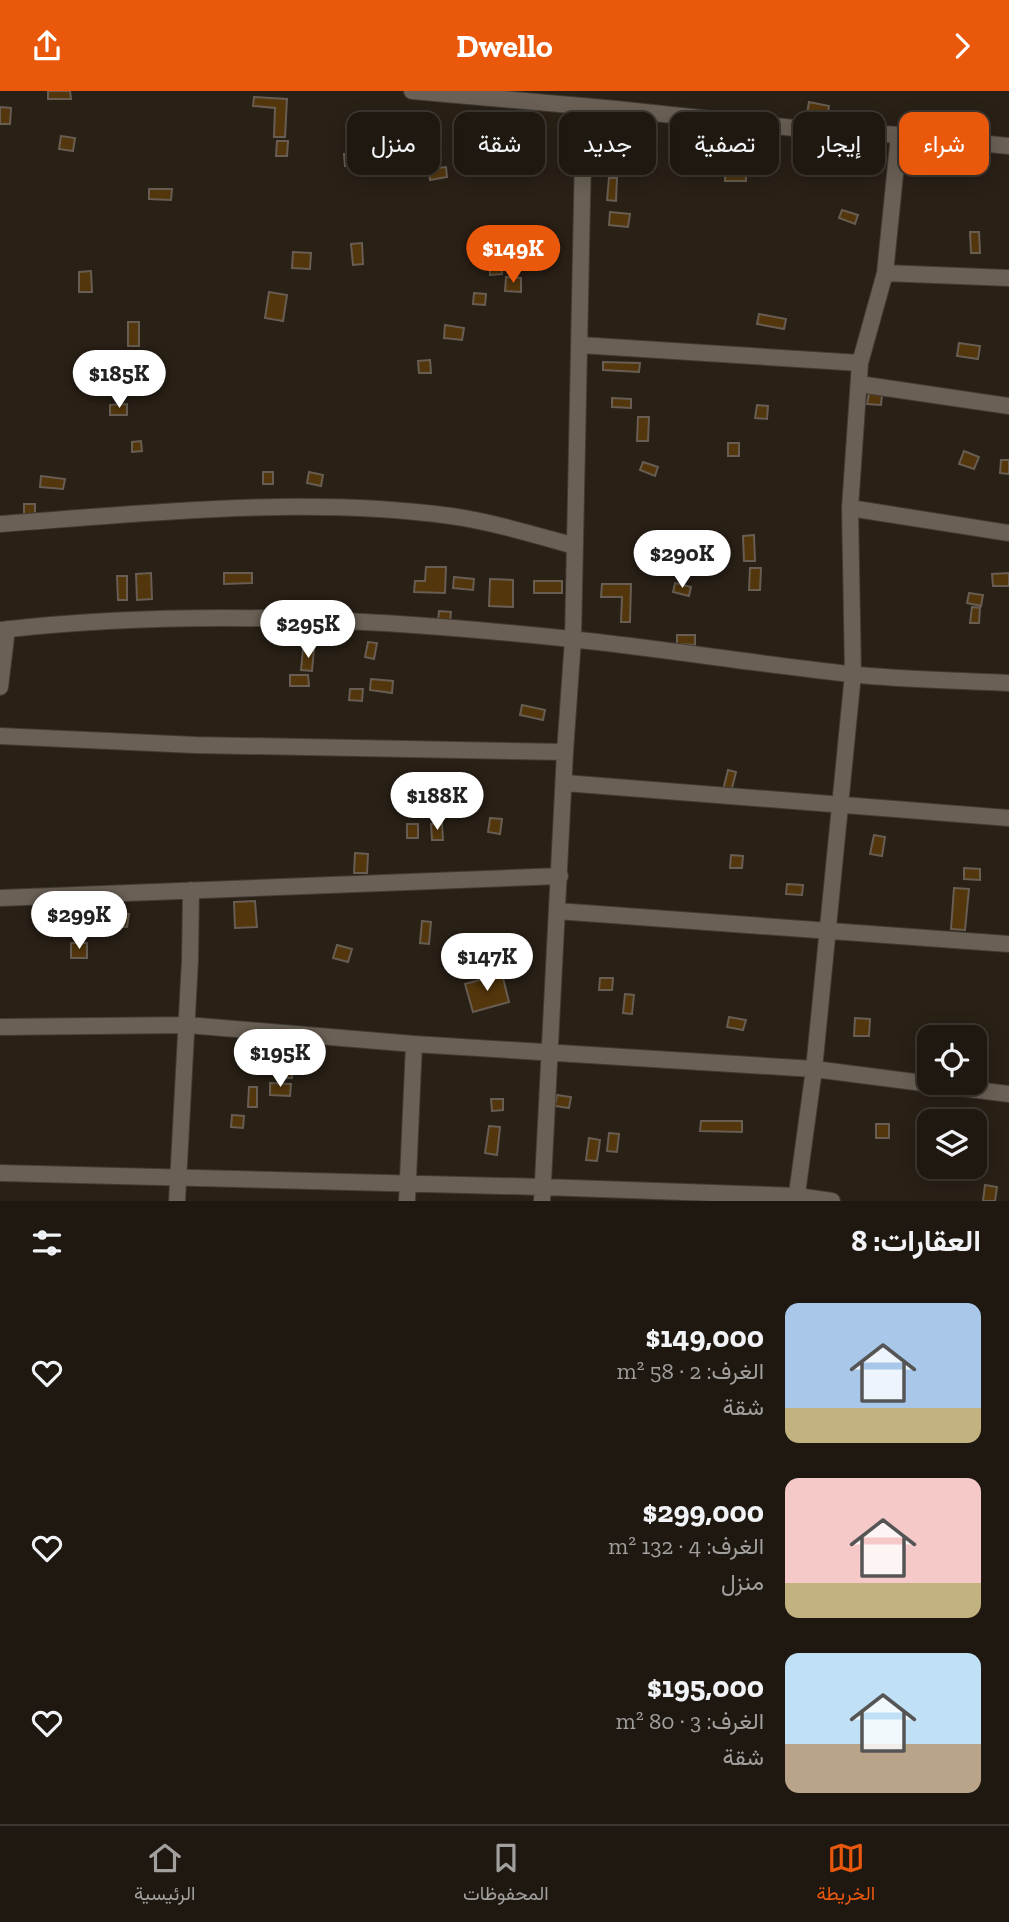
<!DOCTYPE html>
<html lang="ar">
<meta charset="utf-8">
<style>
:root{--surface:#1f1810;--page:#2c251e;--text:#f1f3f6;--muted:#a1a09f;--line:#3c3730;--accent:#ea580c}
body{margin:0;font-family:"Zilla Slab",Vazirmatn,serif;background:var(--page);color:var(--text);direction:rtl;height:100vh;display:flex;flex-direction:column;font-size:26px;white-space:nowrap}
*{box-sizing:border-box;margin:0}
p{font-size:23px;color:var(--muted)}
.icon{flex:none;width:38px;height:38px;fill:none;stroke:currentColor;stroke-width:2;stroke-linecap:round;stroke-linejoin:round}
.map{position:relative;height:1110px;overflow:hidden;direction:ltr}
.details{display:flex;flex-direction:column;background:var(--surface);flex:1}
.details>*{flex:none}
.hud{position:absolute;left:21px;top:21px;width:968px;height:63px;direction:rtl;display:flex;gap:14px}
.buttons{position:absolute;left:917px;top:934px;display:grid;gap:14px}
.buttons a{display:grid;place-items:center;width:70px;height:70px;border-radius:14px;background:var(--surface);box-shadow:0 4px 18px #0003,0 0 0 2px var(--line);font-size:35px}
.price{position:absolute;translate:-50% -60px;padding:0 16px;border-radius:24px;background:#fff;color:#222;font-size:23px;line-height:46px;filter:drop-shadow(0 2px 4px #0008)}
.price::after{content:'';position:absolute;left:50%;top:42px;width:21px;height:16px;margin-left:-10px;background:inherit;clip-path:polygon(0 0,100% 0,50% 100%)}
.price.current{background:var(--accent);color:#fff}
ul{padding:0;list-style:none}
li{display:flex;align-items:center;gap:21px;height:175px;padding:0 28px}
li span{display:grid;place-items:center;flex:none;width:196px;height:140px;border-radius:14px;color:#555}
li>.icon{margin-inline-start:auto}
span .icon{width:84px;height:84px;fill:#fffc;stroke-width:1}
li b{font-size:30px}
h2{display:flex;justify-content:space-between;align-items:center;height:84px;padding:0 28px;font-size:30px}
.chip{padding:0 24px;border-radius:14px;background:var(--surface);box-shadow:0 4px 18px #0003,0 0 0 2px var(--line);font-size:24px;line-height:63px}
.chip.current{background:var(--accent);color:#fff}
header{display:flex;justify-content:space-between;align-items:center;height:91px;padding:0 28px;background:var(--accent);color:#fff;font-size:32px;font-weight:800}
.tabs{display:flex;justify-content:space-around;align-items:center;height:98px;border-top:2px solid var(--line);background:var(--surface);font-size:19px;color:var(--muted)}
.tabs a{display:grid;justify-items:center;gap:4px}
.tabs .current{color:var(--accent)}
.map>svg:first-child{display:block}
</style>
<header><svg class="icon" aria-label="forward" viewBox="0 0 24 24"><path d="M9 5l7 7-7 7"/></svg>Dwello<svg class="icon" aria-label="share" viewBox="0 0 24 24"><path d="M12 15V3M7 8l5-5 5 5M5 13v7h14v-7"/></svg></header>
<div class="map">
<svg width="1009" height="1110" viewBox="0 0 1009 1110">
<rect width="100%" height="100%" fill="#292016"/>
<path fill="#53360c" stroke="#675d52" stroke-width="2" d="M48 0H70L71 8H48Z
M254 6 287 8 285 46H274L275 17 253 15Z
M809 11 829 15 827 27 807 23Z
M0 16 11 17 10 33H0Z
M61 45 75 47 73 60 59 58Z
M277 50H288L287 65H276Z
M344 63H358V75H345Z
M446 76 447 86 430 89 429 78Z
M725 80H746V90H725Z
M609 87H617L616 110 607 109Z
M149 98H172L171 109 149 108Z
M842 119 858 124 855 133 839 127Z
M610 121 630 123 628 136 609 134Z
M970 141H979L980 162H971Z
M362 152 363 173 353 174 351 153Z
M293 161 311 162 310 178 292 177Z
M501 161 502 183 490 184 489 162Z
M91 180 92 201H79V181Z
M506 186 521 187V201L505 200Z
M269 201 287 204 283 230 265 227Z
M474 202 486 203 485 214 473 213Z
M759 223 786 228 784 238 757 233Z
M128 231H139V255H128Z
M445 234 464 237 462 249 444 247Z
M959 252 980 255 978 268 957 265Z
M430 269 431 282H419L418 270Z
M603 271 640 272 639 281 603 279Z
M869 302 882 304 881 314 867 313Z
M612 307 631 308V317L612 316Z
M127 313V324H110V314Z
M757 314 768 315 767 328 755 327Z
M638 326H649L648 350H637Z
M141 350 142 360 132 361V351Z
M728 352H739V365H728Z
M964 360 979 366 974 378 959 373Z
M1001 369H1009V383L1000 382Z
M643 371 658 376 655 385 640 379Z
M263 381H273V393H263Z
M309 381 323 384 321 395 307 392Z
M41 385 65 388 63 398 40 396Z
M24 413H35V424L24 425Z
M754 444 755 470H744L743 445Z
M426 476H446L445 502 414 501 415 490H425Z
M750 477H761L760 499H749Z
M151 482 152 508 137 509 136 483Z
M224 482H252V492L224 493Z
M1009 482V495H993L992 483Z
M117 485H127V509H118Z
M454 486 474 488 473 499 453 497Z
M490 488 513 489V516L489 515Z
M534 490H562V502H534Z
M675 492 691 496 689 505 673 501Z
M602 493H631L630 531H621L622 506H601Z
M969 502 983 504 981 515 967 512Z
M972 516 980 517 979 532H970Z
M439 520 451 521 450 531 438 530Z
M677 544H695V554L677 553Z
M368 551 377 552 374 568 365 566Z
M303 558H314L312 580 301 579Z
M290 584H308L309 595H290Z
M371 588 393 590 392 602 370 599Z
M350 598H363L362 610 349 609Z
M522 614 545 619 543 629 520 624Z
M728 679 736 681 731 701 723 699Z
M490 727 502 728 500 743 488 741Z
M407 733H418V747H407Z
M431 733H442L443 749H432Z
M874 744 885 746 882 765 870 763Z
M355 762 368 763 367 782H354Z
M731 764 743 765 742 777H730Z
M964 777 980 778V789L964 788Z
M787 793 803 794 802 804 786 803Z
M954 797 969 798 965 839 951 838Z
M255 810 257 836 235 837 234 811Z
M117 822 129 823 127 836 115 835Z
M422 830 431 831 429 853 420 852Z
M71 852H87V867H71Z
M337 854 352 858 348 871 333 867Z
M502 883 509 911 473 921 465 893Z
M600 887H613L612 899H599Z
M625 903 634 904 632 923 623 922Z
M729 926 746 929 743 939 727 936Z
M855 927 870 928 869 945H854Z
M282 972H293L292 987H281Z
M270 992 291 993 290 1005 270 1004Z
M249 996H257V1016H248Z
M557 1004 571 1006 569 1017 555 1015Z
M491 1008H503V1019L492 1020Z
M232 1024 244 1025 243 1037 231 1036Z
M701 1030H742V1041L700 1040Z
M876 1033H889V1047H876Z
M489 1035 500 1036 497 1064 485 1062Z
M609 1042 619 1043 617 1061 607 1060Z
M589 1047 600 1049 597 1070 586 1069Z
M985 1094 997 1096 995 1110H983Z"/>
<g fill="none" stroke-linecap="round" stroke-linejoin="round">
<g stroke="#413b34" stroke-width="18">
<path id="minor" d="M412 0 616 18 794 37 899 44 1009 55
M885 182 1009 187
M580 254 860 272
M859 293 1009 315
M850 417 1009 442
M0 433C147 422 304 405 451 425 493 431 535 444 575 455
M0 539C190 517 382 528 571 548 665 558 757 573 850 583 903 589 956 589 1009 592
M0 596 7 538
M0 645 195 654 565 661
M565 692 1009 727
M0 807 560 785
M557 820 1009 853
M0 936 187 934 414 953 814 978 1009 1003
M0 1082 543 1096 797 1105 832 1110
M177 1110 190 869 191 799
M407 1110 414 953
M542 1110 565 661 573 548 584 15
M796 1110 814 978 853 583 850 417 860 272 885 182 899 44"/>
</g>
<use href="#minor" stroke="#6a6055" stroke-width="16"/>
</g>
</svg>
<div class="buttons">
<a><svg class="icon" aria-label="locate" viewBox="0 0 24 24"><circle cx="12" cy="12" r="6"/><path d="M12 2v4M12 18v4M2 12h4M18 12h4"/></svg></a>
<a><svg class="icon" aria-label="layers" viewBox="0 0 24 24"><path d="M12 4l9 5-9 5-9-5zM3 14l9 5 9-5"/></svg></a>
</div>
<b class="price current" style="left:513px;top:194px">$149K</b>
<b class="price" style="left:119px;top:319px">$185K</b>
<b class="price" style="left:682px;top:499px">$290K</b>
<b class="price" style="left:308px;top:569px">$295K</b>
<b class="price" style="left:437px;top:741px">$188K</b>
<b class="price" style="left:79px;top:860px">$299K</b>
<b class="price" style="left:487px;top:902px">$147K</b>
<b class="price" style="left:280px;top:998px">$195K</b>
<div class="hud">
<a class="chip current">شراء</a>
<a class="chip">إيجار</a>
<a class="chip">تصفية</a>
<a class="chip">جديد</a>
<a class="chip">شقة</a>
<a class="chip">منزل</a>
</div>
</div>
<section class="details">
<h2>العقارات: 8<svg class="icon" aria-label="filters" viewBox="0 0 24 24"><path d="M4 7h16M4 17h16"/><circle cx="9" cy="7" r="2"/><circle cx="15" cy="17" r="2"/></svg></h2>
<ul>
<li><span style="background:linear-gradient(#a9c7e8 75%,#c2b280 0)"><svg class="icon" aria-label="home" viewBox="0 0 24 24"><path d="M3 11l9-7 9 7M6 9v11h12V9"/></svg></span><div><b>$149,000</b><p>الغرف: 2 · 58 m²</p><p>شقة</p></div><svg class="icon" aria-label="heart" viewBox="0 0 24 24"><path d="M12 20l-8-8c-3-5 5-10 8-4 3-6 11-1 8 4z"/></svg></li>
<li><span style="background:linear-gradient(#f6c9c9 75%,#c2b280 0)"><svg class="icon" aria-label="home" viewBox="0 0 24 24"><path d="M3 11l9-7 9 7M6 9v11h12V9"/></svg></span><div><b>$299,000</b><p>الغرف: 4 · 132 m²</p><p>منزل</p></div><svg class="icon" aria-label="heart" viewBox="0 0 24 24"><path d="M12 20l-8-8c-3-5 5-10 8-4 3-6 11-1 8 4z"/></svg></li>
<li><span style="background:linear-gradient(#bfe0f5 65%,#b9a48a 0)"><svg class="icon" aria-label="home" viewBox="0 0 24 24"><path d="M3 11l9-7 9 7M6 9v11h12V9"/></svg></span><div><b>$195,000</b><p>الغرف: 3 · 80 m²</p><p>شقة</p></div><svg class="icon" aria-label="heart" viewBox="0 0 24 24"><path d="M12 20l-8-8c-3-5 5-10 8-4 3-6 11-1 8 4z"/></svg></li>
</ul>
</section>
<nav class="tabs">
<a class="current"><svg class="icon" aria-label="map" viewBox="0 0 24 24"><path d="M3 6l6-2 6 2 6-2v14l-6 2-6-2-6 2zM9 4v14M15 6v14"/></svg>الخريطة</a>
<a><svg class="icon" aria-label="saved" viewBox="0 0 24 24"><path d="M7 4h10v16l-5-4-5 4z"/></svg>المحفوظات</a>
<a><svg class="icon" aria-label="home" viewBox="0 0 24 24"><path d="M3 11l9-7 9 7M6 9v11h12V9"/></svg>الرئيسية</a>
</nav>
